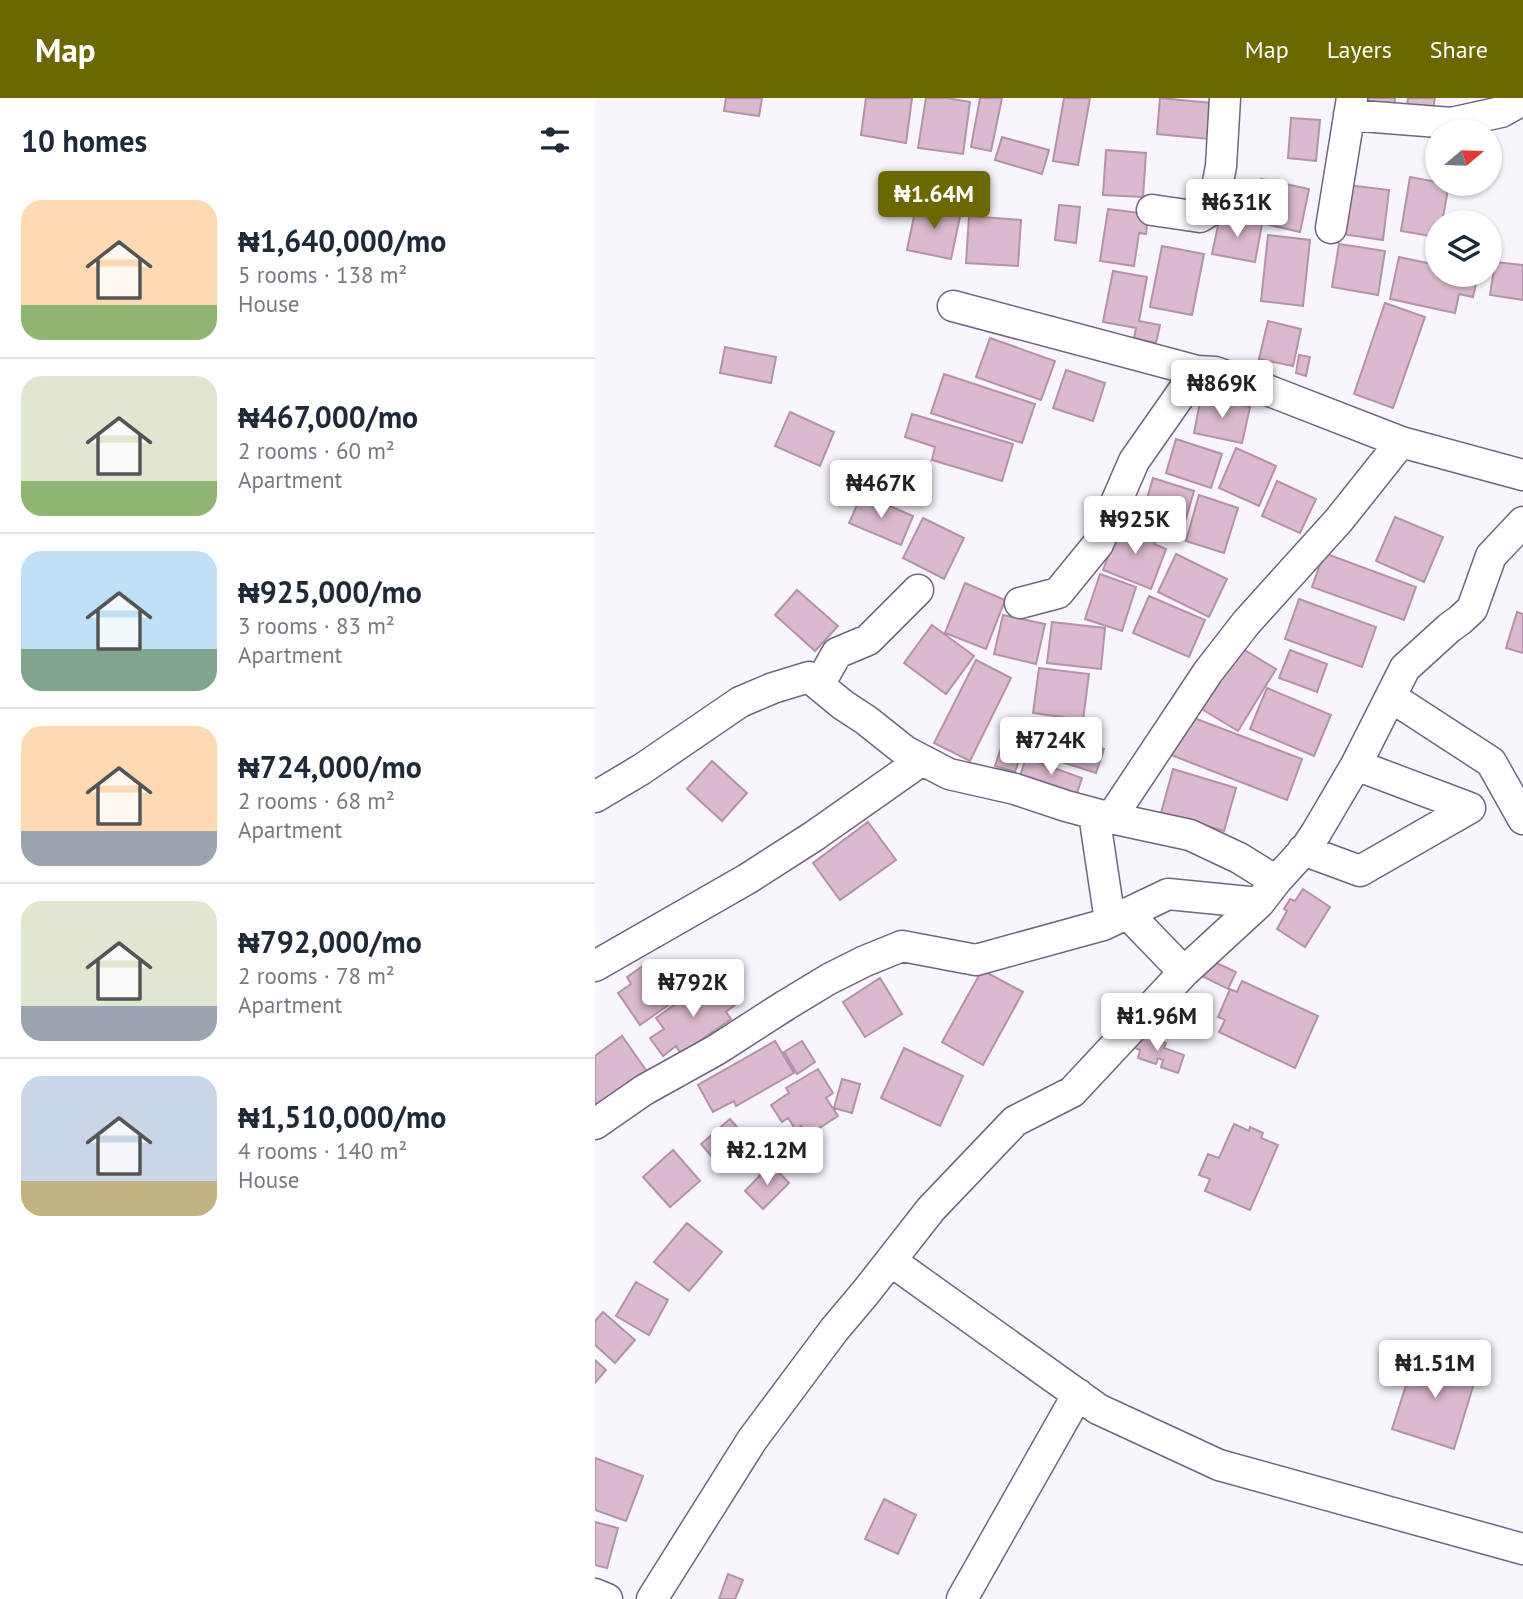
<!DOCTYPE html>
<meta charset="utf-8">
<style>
:root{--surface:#fff;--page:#f2f2f3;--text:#1f2937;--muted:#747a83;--line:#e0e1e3;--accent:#6d6700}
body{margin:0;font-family:"PT Sans",sans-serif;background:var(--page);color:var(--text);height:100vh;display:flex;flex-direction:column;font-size:26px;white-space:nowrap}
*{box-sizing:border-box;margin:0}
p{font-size:23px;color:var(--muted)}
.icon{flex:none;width:38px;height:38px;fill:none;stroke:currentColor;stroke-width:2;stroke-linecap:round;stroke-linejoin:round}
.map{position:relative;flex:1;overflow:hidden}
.sheet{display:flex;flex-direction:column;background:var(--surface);width:595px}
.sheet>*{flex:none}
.needle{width:46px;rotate:71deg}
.fabs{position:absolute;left:830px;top:21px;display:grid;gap:14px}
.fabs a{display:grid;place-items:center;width:77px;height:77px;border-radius:50%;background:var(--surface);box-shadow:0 2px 5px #0004;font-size:35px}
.price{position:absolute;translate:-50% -60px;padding:0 16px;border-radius:7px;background:#fff;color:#222;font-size:23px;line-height:46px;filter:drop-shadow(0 2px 4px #0008)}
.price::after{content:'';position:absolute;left:50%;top:42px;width:21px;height:16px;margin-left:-10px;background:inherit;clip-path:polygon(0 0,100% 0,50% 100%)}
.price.selected{background:var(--accent);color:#fff}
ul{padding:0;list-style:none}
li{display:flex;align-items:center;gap:21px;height:175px;padding:0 21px}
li+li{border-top:2px solid var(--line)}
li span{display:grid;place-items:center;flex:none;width:196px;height:140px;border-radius:21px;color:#555}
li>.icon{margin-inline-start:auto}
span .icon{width:84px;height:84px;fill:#fffc;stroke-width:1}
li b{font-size:30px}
h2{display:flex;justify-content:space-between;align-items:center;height:84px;padding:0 21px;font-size:30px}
header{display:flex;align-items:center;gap:42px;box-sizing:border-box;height:98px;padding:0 35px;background:var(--accent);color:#fff}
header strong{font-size:33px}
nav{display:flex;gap:38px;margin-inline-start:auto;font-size:24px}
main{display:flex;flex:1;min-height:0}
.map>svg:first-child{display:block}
</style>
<header>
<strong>Map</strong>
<nav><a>Map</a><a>Layers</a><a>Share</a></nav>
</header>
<main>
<section class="sheet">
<h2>10 homes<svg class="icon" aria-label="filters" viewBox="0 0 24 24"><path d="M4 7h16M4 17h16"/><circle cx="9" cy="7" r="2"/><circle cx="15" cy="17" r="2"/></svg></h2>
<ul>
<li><span style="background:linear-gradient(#ffd9b3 75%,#8fb573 0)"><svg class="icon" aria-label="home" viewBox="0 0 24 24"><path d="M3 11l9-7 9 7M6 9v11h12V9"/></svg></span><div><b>₦1,640,000/mo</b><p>5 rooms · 138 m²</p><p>House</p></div></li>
<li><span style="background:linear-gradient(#dfe7d0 75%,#8fb573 0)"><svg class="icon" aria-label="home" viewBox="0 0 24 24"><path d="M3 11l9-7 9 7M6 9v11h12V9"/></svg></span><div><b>₦467,000/mo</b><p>2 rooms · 60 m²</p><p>Apartment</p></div></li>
<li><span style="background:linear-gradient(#bfe0f5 70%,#7fa58c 0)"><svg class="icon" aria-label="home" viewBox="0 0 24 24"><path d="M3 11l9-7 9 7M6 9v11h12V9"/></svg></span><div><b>₦925,000/mo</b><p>3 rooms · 83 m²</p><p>Apartment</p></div></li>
<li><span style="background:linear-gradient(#ffd9b3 75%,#9aa5b1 0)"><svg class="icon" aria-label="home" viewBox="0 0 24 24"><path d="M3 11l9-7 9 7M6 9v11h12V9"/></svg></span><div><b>₦724,000/mo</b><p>2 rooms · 68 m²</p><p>Apartment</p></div></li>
<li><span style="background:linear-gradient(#dfe7d0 75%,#9aa5b1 0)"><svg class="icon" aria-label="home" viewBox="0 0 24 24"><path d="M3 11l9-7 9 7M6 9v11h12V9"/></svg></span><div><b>₦792,000/mo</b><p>2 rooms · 78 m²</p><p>Apartment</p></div></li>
<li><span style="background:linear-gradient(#c9d6e8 75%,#c2b280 0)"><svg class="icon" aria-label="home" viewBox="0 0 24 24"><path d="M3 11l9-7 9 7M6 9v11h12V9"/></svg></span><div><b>₦1,510,000/mo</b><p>4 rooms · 140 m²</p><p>House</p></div></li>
</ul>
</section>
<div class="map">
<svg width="928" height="1501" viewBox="0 0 928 1501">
<rect width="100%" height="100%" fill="#f8f5fc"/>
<path fill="#dbb9ce" stroke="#b393a7" stroke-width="2" d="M131 0H167L164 18 129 13Z
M271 0H317L311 45 266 37Z
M331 0H352L375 4 368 56 323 50Z
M385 0H407L396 53 376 49Z
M469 0H495L483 67 458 63Z
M565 0 617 5 614 41 562 36Z
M767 0H800L799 14 766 10Z
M813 0H840L837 18 811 14Z
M696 20 725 22 721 63 693 60Z
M407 39 454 52 447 76 400 62Z
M511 52 551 55 548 99 508 97Z
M815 79 842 84V86H854L847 124H842V139L806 133Z
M666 81 714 91 705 134 657 123Z
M753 87 794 92 788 142 747 136Z
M322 104 366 114 356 161 312 152Z
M464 107 485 109 481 145 460 142Z
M513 111 553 116 551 136 544 135 539 168 505 163Z
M374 118 426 122 423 168 371 165Z
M625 118 667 126 660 164 617 156Z
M673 137 715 142 708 208 666 203Z
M744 146 790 153 783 197 737 189Z
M567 148 609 156 597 217 555 209Z
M804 159 842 167V177H883L878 199 864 196 860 215 795 201Z
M900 164 928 167V202L895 197Z
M518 173 552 179 544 223 565 227 561 245 539 240 541 230 508 224Z
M790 205 830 219 798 310 759 296Z
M673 223 706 231 698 268 664 261Z
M395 240 460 263 446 302 381 279Z
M130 249 181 259 176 285 125 275Z
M704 257 715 259 711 278 701 275Z
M471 272 510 285 498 323 458 310Z
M349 276 440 306 427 345 336 315Z
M606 299 655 309 647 345 599 335Z
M195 314 239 334 225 368 180 348Z
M317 316 418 346 407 383 337 362 340 349 310 339Z
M581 341 627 356 616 390 571 375Z
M641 350 681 368 664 408 624 390Z
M558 380 599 393 587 434 546 421Z
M682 383 721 401 705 435 667 418Z
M267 396 318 418 306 447 254 425Z
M604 397 643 410 629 455 591 443Z
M800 419 848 439 829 484 781 463Z
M328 420 369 440 349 481 308 460Z
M526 424 563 439 559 446 571 451 556 491 508 472Z
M729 455 821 489 809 522 717 489Z
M581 456 632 481 614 519 563 494Z
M505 476 541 489 527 533 490 521Z
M370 485 410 502 391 551 350 535Z
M202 492 243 528 220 553 180 517Z
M554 498 610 522 594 559 538 535Z
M704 501 781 529 767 569 690 541Z
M922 514 928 516V555L911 550Z
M408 517 450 526 441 566 399 556Z
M457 524 510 530 506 571 452 565Z
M337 527 379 558 351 596 309 565Z
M643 548 681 571 643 633 605 610Z
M695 552 732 566 722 594 684 580Z
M381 562 416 580 375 663 339 645Z
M444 570 494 576 488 622 438 615Z
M672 590 736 617 719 658 655 631Z
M591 617 707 661 692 702 576 657Z
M416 620 436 626 420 674 400 668Z
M440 629 509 651 501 675 432 653Z
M431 660 487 680 481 698 425 678Z
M117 663 152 695 127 723 92 691Z
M578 671 641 690 629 733 566 715Z
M273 724 301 762 245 802 218 765Z
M708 791 735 809 710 849 682 831 692 813 689 811 695 801 700 803Z
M615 862 641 874 633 891 607 878Z
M66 863 89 896 45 927 23 895 36 886 32 879 48 868 51 874Z
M387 872 428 894 388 967 347 944Z
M285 880 307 916 270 939 248 904Z
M647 883 723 918 700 970 624 934 630 922 623 919 635 891 642 894Z
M111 884 117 893 127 887 141 906 131 914 136 921 86 956 81 948 68 958 55 940 69 931 61 920Z
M541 935 571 945 569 950 589 957 583 975 566 969 568 962 563 960 561 966 543 960 545 952 536 948Z
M27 938 53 975 0 1013V958Z
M180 943 199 975 141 1008 139 1003 118 1014 103 987Z
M207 943 220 964 202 976 189 954Z
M309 950 368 978 345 1028 286 1000Z
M223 971 238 995 231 1000 243 1018 212 1038 206 1028 201 1032 193 1020 187 1024 176 1007 194 995 191 990Z
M247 981 265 986 257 1015 239 1010Z
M135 1021 158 1048 129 1073 106 1046Z
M639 1026 654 1033 655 1029 668 1035 666 1040 683 1047 655 1112 610 1093 615 1081 604 1077 613 1056 624 1060Z
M78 1052 105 1083 75 1109 48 1079Z
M176 1066 194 1085 168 1111 150 1093Z
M92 1125 127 1154 94 1193 59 1164Z
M41 1184 73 1202 54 1237 21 1218Z
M8 1214 40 1242 20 1265 0 1247V1223Z
M822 1253 883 1272 859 1351 797 1331Z
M0 1262 11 1272 0 1285Z
M0 1360 48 1378 31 1423 0 1412Z
M289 1401 321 1417 303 1456 270 1441Z
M0 1424 23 1430 12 1470 0 1467Z
M133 1476 148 1482 140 1501H124Z"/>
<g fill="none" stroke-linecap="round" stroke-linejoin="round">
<g stroke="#716482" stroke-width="33">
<path id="minor" d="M754 17 856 25 906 14 928 2
M557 112 605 119 618 111 626 68 630 0
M736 130 757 0
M358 208 602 273 620 274 667 290 806 344 928 377
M425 505 463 495 503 446 539 363 602 273
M224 587 242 555 273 542 323 492
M796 599 896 664 928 721
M0 699 47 671 145 604 178 590 214 579 248 607 271 622 310 653 354 676 420 691 471 708 516 720 595 737 644 760 681 783 711 750 721 735 761 667 810 570 854 530 865 522 877 511 896 458 928 424
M499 716 515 823
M516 720 613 574 651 525 744 422 806 344
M708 752 765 773 875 710 761 667
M532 815 589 874
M0 868 152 781 219 738 327 662
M0 1026 49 992 121 952 191 907 234 881 270 863 307 848 381 862 508 827 573 796 664 805
M296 1163 503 1311 624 1367 928 1451
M0 1496 12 1501
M57 1501 157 1342 239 1232 271 1194 336 1111 420 1023 477 994 589 874 664 805 681 783
M367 1501 483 1296"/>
</g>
<use href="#minor" stroke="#fff" stroke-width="30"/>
</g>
</svg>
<div class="fabs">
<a><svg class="needle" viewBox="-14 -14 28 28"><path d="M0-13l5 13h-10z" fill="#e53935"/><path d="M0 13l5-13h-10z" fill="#747a83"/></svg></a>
<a><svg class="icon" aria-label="layers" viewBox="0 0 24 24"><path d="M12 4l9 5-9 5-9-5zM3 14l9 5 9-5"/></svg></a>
</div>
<b class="price selected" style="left:339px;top:133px">₦1.64M</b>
<b class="price" style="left:642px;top:141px">₦631K</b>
<b class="price" style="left:627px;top:322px">₦869K</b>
<b class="price" style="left:286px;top:422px">₦467K</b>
<b class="price" style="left:540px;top:458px">₦925K</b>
<b class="price" style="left:456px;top:679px">₦724K</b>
<b class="price" style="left:98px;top:921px">₦792K</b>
<b class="price" style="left:562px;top:955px">₦1.96M</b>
<b class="price" style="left:172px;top:1089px">₦2.12M</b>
<b class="price" style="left:840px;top:1302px">₦1.51M</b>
</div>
</main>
